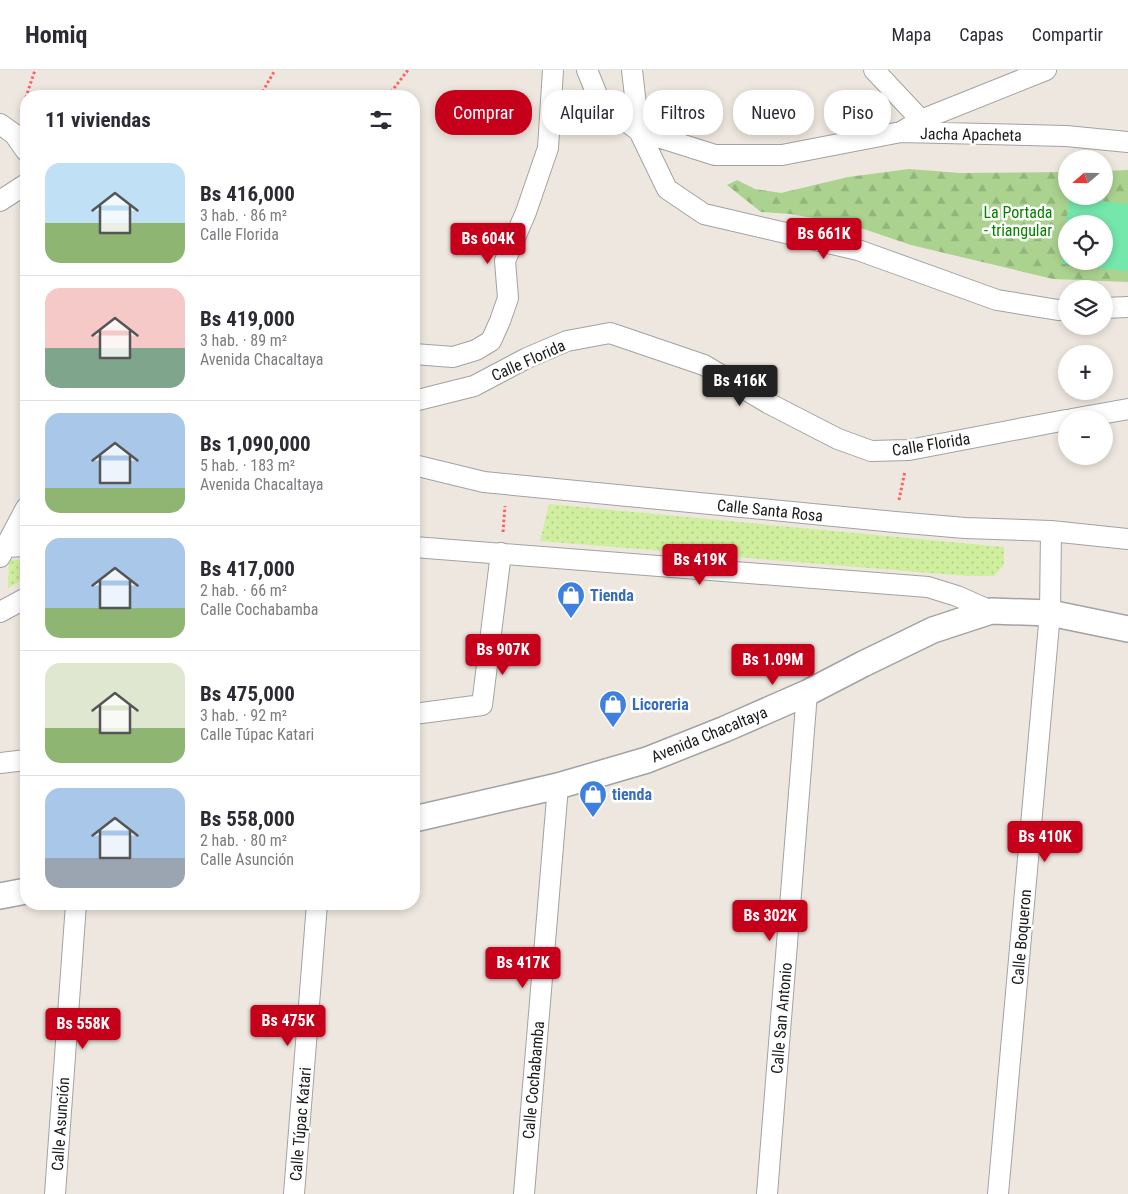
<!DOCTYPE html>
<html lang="es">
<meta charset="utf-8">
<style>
:root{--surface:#fff;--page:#f7f7f7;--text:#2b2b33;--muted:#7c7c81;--line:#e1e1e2;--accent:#c6001a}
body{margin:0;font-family:"Roboto Condensed",sans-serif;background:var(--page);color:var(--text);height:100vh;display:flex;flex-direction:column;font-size:19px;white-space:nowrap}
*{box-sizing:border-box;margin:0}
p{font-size:16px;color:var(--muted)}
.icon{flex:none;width:28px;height:28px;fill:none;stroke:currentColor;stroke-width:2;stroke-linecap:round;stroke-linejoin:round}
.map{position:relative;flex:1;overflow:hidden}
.sheet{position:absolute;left:20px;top:20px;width:400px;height:820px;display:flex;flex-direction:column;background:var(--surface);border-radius:20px;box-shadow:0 2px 8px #0003}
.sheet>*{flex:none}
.hud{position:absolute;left:435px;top:20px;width:475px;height:45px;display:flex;gap:10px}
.needle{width:32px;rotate:250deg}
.fabs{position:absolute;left:1058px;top:80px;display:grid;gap:10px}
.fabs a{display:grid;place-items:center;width:55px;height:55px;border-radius:50%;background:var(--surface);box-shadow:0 2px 8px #0003;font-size:25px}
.price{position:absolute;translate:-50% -42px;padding:0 11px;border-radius:5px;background:var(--accent);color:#fff;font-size:16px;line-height:32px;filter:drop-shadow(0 1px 2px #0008)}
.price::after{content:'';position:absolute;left:50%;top:30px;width:15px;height:11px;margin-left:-8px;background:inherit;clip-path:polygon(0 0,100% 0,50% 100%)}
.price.active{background:#222;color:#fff}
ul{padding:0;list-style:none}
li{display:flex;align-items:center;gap:15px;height:125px;padding:0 25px}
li+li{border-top:1px solid var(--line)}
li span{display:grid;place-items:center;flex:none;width:140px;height:100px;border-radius:15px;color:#555}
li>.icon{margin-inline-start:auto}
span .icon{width:60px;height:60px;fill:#fffc;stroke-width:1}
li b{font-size:21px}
h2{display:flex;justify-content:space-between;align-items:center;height:60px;padding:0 25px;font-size:21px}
.chip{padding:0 18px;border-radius:20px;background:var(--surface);box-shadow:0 2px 8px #0003;font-size:18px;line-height:45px}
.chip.active{background:var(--accent);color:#fff}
header{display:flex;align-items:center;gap:30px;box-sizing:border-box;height:70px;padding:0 25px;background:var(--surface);border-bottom:1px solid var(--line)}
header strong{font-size:24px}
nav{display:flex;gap:28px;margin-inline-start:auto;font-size:18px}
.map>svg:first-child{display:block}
</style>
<header>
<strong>Homiq</strong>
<nav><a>Mapa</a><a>Capas</a><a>Compartir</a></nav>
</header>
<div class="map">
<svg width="1128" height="1124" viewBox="0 0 1128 1124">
<defs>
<pattern id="grass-dots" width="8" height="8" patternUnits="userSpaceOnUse" patternTransform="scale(1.25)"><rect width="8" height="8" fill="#d0ef9e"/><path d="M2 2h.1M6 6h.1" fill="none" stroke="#b2cc88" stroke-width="1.8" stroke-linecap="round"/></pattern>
<pattern id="forest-firs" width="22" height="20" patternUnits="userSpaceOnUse" patternTransform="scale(1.25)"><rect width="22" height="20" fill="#abd28f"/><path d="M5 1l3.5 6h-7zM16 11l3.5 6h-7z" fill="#93b47b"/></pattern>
</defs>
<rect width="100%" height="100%" fill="#eee7df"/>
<path fill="url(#grass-dots)" d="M549 434 1004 477V495L994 506H967L540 471Z
M9 490H26V508L8 518Z"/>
<path fill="url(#forest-firs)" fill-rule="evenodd" d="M909 99 960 103 1066 102V126H1104V101L1128 100V212L1053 209 911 175 849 154 790 144 761 142 727 115 737 110 755 119 781 123 848 107ZM1066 154H1104V191H1066Z"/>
<path fill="#74e7ab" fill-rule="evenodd" d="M1069 127 1128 134V201L1062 194ZM1066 154H1104V191H1066Z"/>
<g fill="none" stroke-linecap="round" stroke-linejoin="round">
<g stroke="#a2a2a2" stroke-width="22">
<path id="minor" d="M587 0 600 32 639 61 715 85H782L901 62 1066 66 1128 72
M632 0 639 61 667 119 704 144 858 180 997 230 1058 240 1066 239
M874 0 921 50
M0 54 14 64 26 81
M901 62 921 50 1046 0
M0 131 26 114
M1104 238 1128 237
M414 284 453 287 476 280 491 271 500 251 508 228 505 191 526 142 548 78 553 0
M414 331 474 316 527 288 567 271 610 263 704 295 768 333 838 369 871 381 909 380 1066 350
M1072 349 1128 339
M414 395 484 412 895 452 965 458 1051 461 1128 469
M4 477 26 476
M414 477 928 517 957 526 991 541
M0 487 26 438
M0 542 26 528
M414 644 482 635 501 483
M0 693 26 690
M55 1124 76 834
M294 1124 317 834
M524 1124 558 716
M767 1124 807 623
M998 1124 1050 543 1051 461"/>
</g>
<g stroke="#a2a2a2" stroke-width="28">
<path id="tertiary" d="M414 749 558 716 647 690 725 659 807 623 863 594 933 560 991 541 1050 543 1128 559
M0 826 26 821"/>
</g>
<path stroke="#ff5f63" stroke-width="3" stroke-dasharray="2.5 2.5" stroke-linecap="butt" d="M260 26 275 0
M388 26 408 0
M21 42 35 0
M899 430 905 401
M503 462 505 436"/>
<use href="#minor" stroke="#fff" stroke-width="20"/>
<use href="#tertiary" stroke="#fff" stroke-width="25"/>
</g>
<defs>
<g id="shop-pin" transform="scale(1.4375)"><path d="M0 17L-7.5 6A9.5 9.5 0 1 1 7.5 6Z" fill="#3f7fe0" stroke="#fff"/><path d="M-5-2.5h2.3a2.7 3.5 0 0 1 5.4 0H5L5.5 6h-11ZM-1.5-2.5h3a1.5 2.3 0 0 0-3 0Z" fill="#fff"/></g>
</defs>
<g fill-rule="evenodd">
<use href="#shop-pin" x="571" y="525"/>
<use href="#shop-pin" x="613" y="634"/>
<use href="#shop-pin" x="593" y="724"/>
</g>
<g text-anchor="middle" stroke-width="5" stroke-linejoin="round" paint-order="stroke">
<g font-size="16" fill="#1b1b1b" stroke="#fff">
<text transform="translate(971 64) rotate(1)" y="6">Jacha Apacheta</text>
<text transform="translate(528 290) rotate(-24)" y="6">Calle Florida</text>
<text transform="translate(931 374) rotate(-9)" y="6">Calle Florida</text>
<text transform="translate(770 440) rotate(6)" y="6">Calle Santa Rosa</text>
<text transform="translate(709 664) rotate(-22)" y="6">Avenida Chacaltaya</text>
<text transform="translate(1021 867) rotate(-85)" y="6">Calle Boqueron</text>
<text transform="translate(781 948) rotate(-85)" y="6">Calle San Antonio</text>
<text transform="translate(533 1010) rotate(-85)" y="6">Calle Cochabamba</text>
<text transform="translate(60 1054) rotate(-86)" y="6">Calle Asunción</text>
<text transform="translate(300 1054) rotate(-85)" y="6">Calle Túpac Katari</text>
</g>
<g font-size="16" fill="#068200" stroke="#fff">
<text x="1018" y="148">La Portada<tspan x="1018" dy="18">- triangular</tspan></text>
</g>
<g font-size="16" font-weight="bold" fill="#366cbe" stroke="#fff" text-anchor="start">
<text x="590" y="531">Tienda</text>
<text x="632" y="640">Licoreria</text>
<text x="612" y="730">tienda</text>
</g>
</g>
</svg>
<div class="fabs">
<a><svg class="needle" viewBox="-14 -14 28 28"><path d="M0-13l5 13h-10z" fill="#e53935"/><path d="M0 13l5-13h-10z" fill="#7c7c81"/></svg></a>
<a><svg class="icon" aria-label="locate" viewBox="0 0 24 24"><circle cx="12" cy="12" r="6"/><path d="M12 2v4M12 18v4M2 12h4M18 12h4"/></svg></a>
<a><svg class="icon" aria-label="layers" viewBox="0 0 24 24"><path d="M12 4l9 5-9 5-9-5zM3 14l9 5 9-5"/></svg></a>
<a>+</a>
<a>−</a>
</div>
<b class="price" style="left:824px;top:190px">Bs 661K</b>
<b class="price" style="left:488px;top:195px">Bs 604K</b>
<b class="price active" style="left:740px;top:337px">Bs 416K</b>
<b class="price" style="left:700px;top:516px">Bs 419K</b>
<b class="price" style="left:503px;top:606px">Bs 907K</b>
<b class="price" style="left:773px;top:616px">Bs 1.09M</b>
<b class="price" style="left:1045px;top:793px">Bs 410K</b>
<b class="price" style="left:770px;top:872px">Bs 302K</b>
<b class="price" style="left:523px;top:919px">Bs 417K</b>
<b class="price" style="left:288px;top:977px">Bs 475K</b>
<b class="price" style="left:83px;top:980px">Bs 558K</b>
<div class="hud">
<a class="chip active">Comprar</a>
<a class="chip">Alquilar</a>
<a class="chip">Filtros</a>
<a class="chip">Nuevo</a>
<a class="chip">Piso</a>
</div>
<section class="sheet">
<h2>11 viviendas<svg class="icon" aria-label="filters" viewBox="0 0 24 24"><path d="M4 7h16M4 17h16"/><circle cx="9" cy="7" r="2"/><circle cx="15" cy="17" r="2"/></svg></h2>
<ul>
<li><span style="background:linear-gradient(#bfe0f5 60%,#8fb573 0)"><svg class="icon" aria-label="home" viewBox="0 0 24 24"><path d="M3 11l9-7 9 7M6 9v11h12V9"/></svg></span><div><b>Bs 416,000</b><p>3 hab. · 86 m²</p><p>Calle Florida</p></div></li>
<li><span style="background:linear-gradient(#f6c9c9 60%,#7fa58c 0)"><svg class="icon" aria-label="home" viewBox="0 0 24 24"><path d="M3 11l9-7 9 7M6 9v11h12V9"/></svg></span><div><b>Bs 419,000</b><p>3 hab. · 89 m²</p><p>Avenida Chacaltaya</p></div></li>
<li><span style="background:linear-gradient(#a9c7e8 75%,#8fb573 0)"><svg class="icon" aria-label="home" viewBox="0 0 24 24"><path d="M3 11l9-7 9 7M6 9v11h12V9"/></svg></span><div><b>Bs 1,090,000</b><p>5 hab. · 183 m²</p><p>Avenida Chacaltaya</p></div></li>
<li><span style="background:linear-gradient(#a9c7e8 70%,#8fb573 0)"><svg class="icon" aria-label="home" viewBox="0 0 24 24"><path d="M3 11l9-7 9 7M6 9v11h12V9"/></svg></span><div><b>Bs 417,000</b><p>2 hab. · 66 m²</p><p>Calle Cochabamba</p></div></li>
<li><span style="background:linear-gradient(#dfe7d0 65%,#8fb573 0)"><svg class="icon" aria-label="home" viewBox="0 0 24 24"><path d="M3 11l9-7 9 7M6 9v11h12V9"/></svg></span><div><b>Bs 475,000</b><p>3 hab. · 92 m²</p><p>Calle Túpac Katari</p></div></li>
<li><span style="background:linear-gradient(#a9c7e8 70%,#9aa5b1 0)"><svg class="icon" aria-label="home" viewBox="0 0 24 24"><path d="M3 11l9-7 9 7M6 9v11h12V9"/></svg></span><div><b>Bs 558,000</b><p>2 hab. · 80 m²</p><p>Calle Asunción</p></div></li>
</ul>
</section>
</div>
